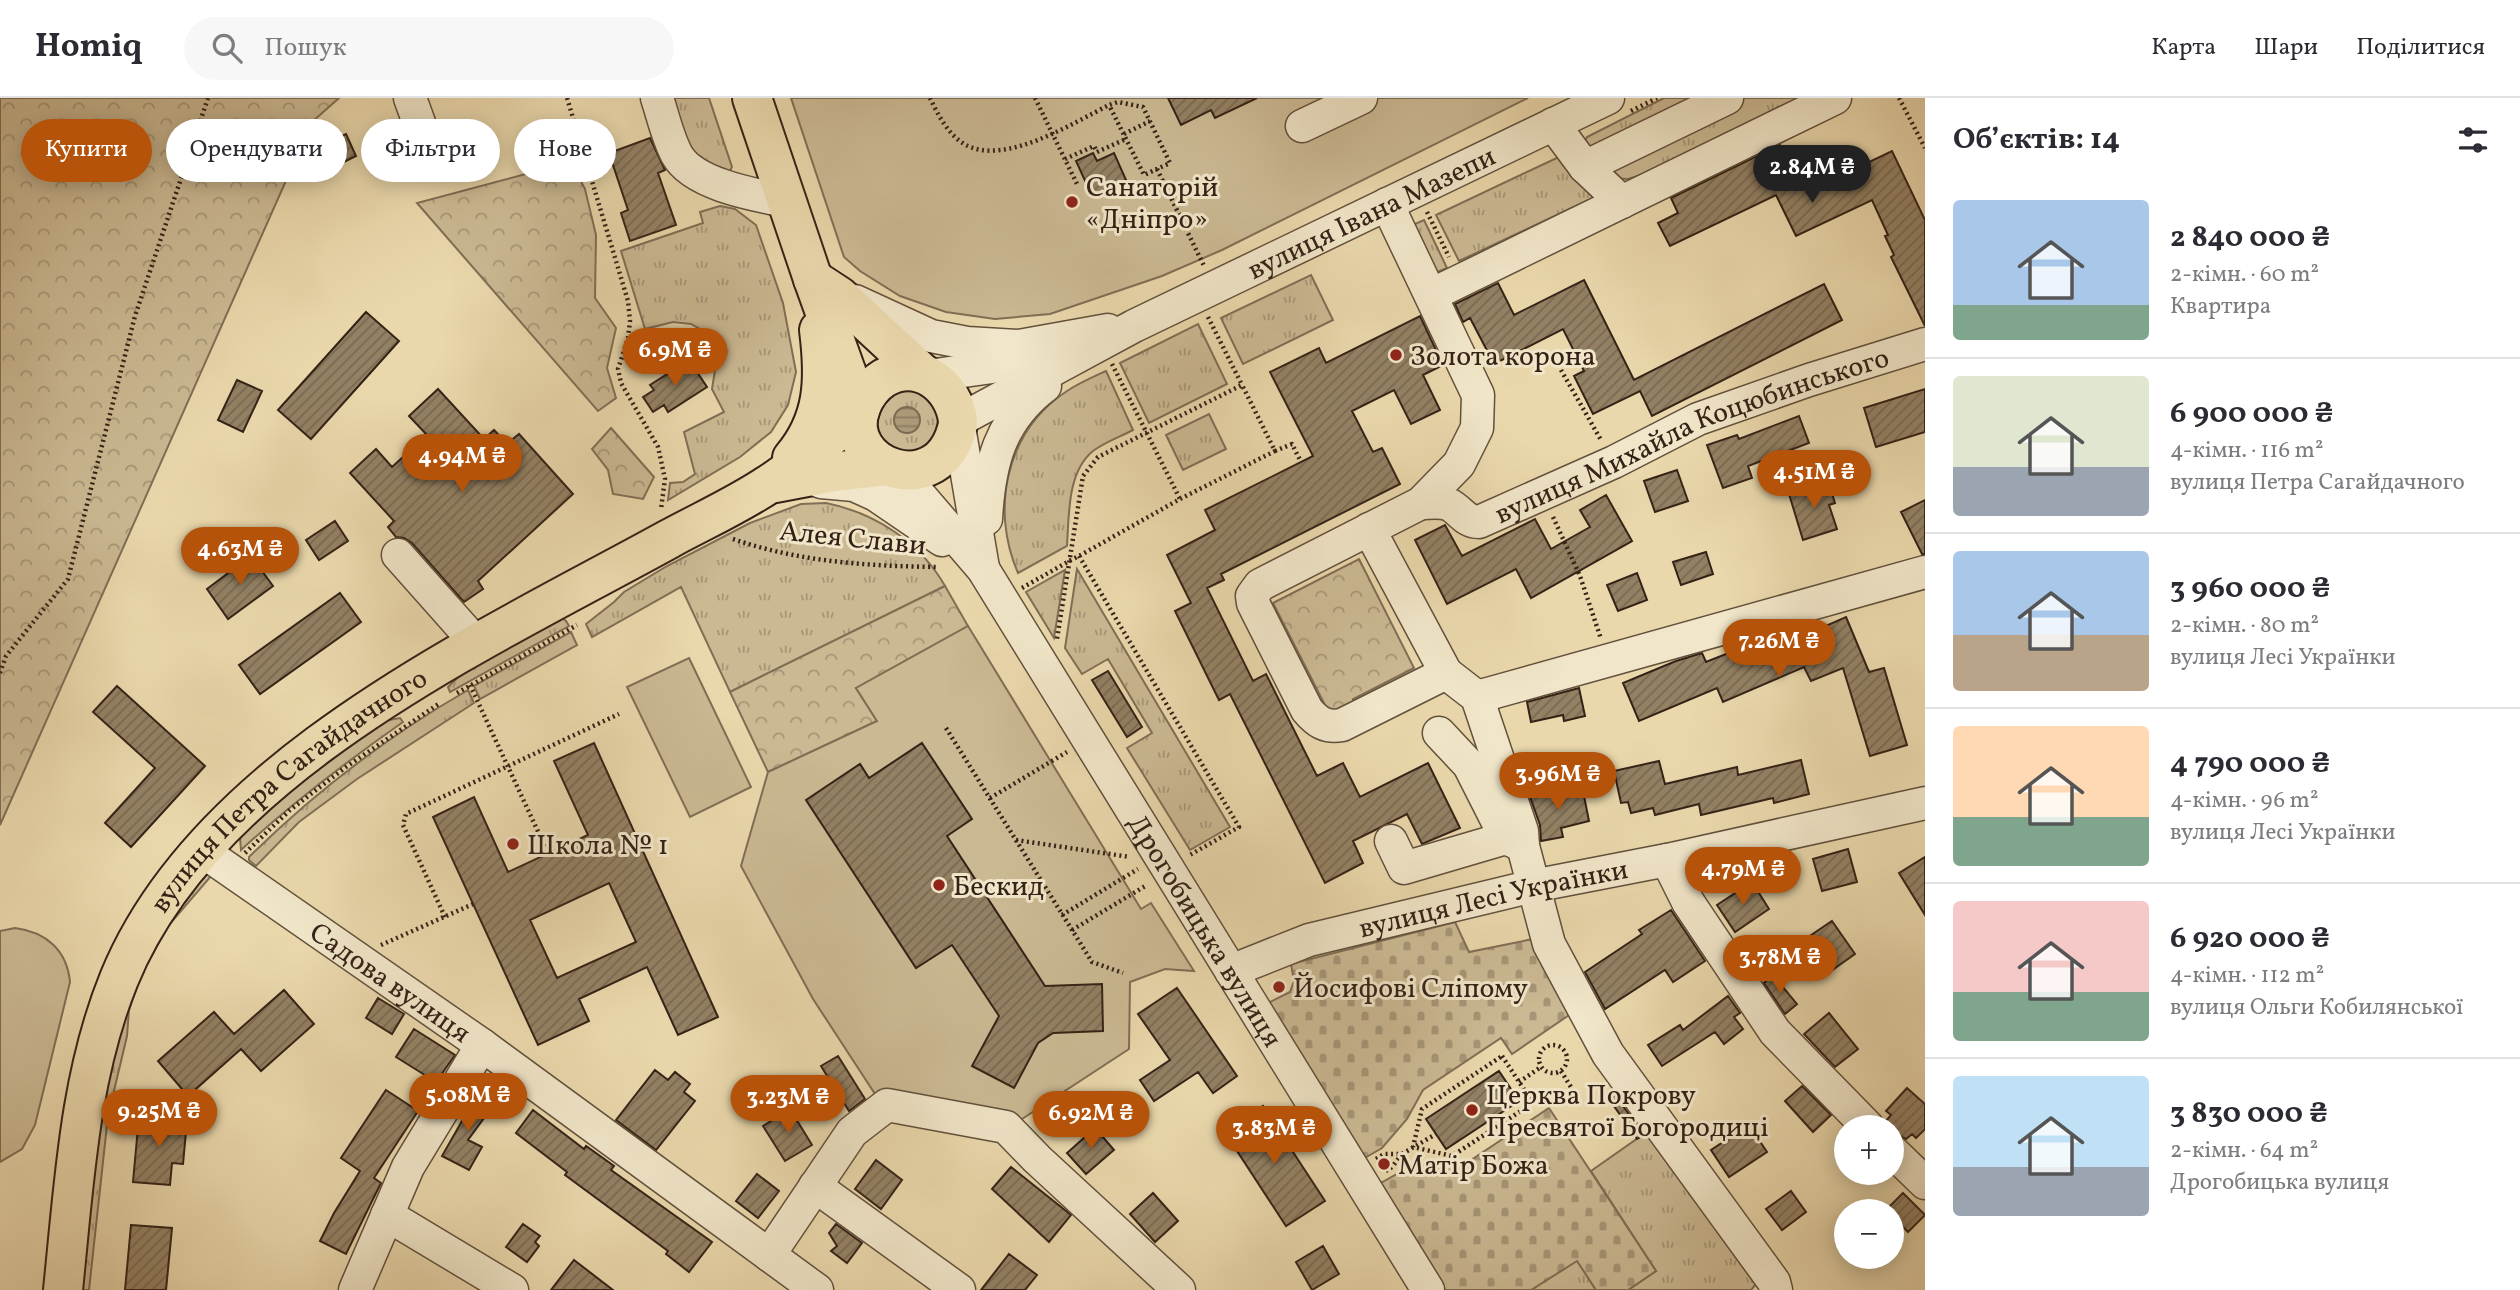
<!DOCTYPE html>
<html lang="uk">
<meta charset="utf-8">
<style>
:root{--surface:#fff;--page:#f7f7f7;--text:#2b2b33;--muted:#7c7c81;--line:#e1e1e2;--accent:#b45309}
body{margin:0;font-family:Vollkorn,serif;background:var(--page);color:var(--text);height:100vh;display:flex;flex-direction:column;font-size:26px;white-space:nowrap}
*{box-sizing:border-box;margin:0}
p{font-size:23px;color:var(--muted)}
.icon{flex:none;width:38px;height:38px;fill:none;stroke:currentColor;stroke-width:2;stroke-linecap:round;stroke-linejoin:round}
.map{position:relative;flex:1;overflow:hidden}
.drawer{display:flex;flex-direction:column;background:var(--surface);width:595px}
.drawer>*{flex:none}
.guide{position:absolute;left:21px;top:21px;width:665px;height:63px;display:flex;gap:14px}
.tools{position:absolute;left:1834px;top:1017px;display:grid;gap:14px}
.tools a{display:grid;place-items:center;width:70px;height:70px;border-radius:50%;background:var(--surface);box-shadow:0 4px 18px #0003;font-size:35px}
.price{position:absolute;translate:-50% -60px;padding:0 16px;border-radius:24px;background:var(--accent);color:#fff;font-size:23px;line-height:46px;filter:drop-shadow(0 2px 4px #0008)}
.price::after{content:'';position:absolute;left:50%;top:42px;width:21px;height:16px;margin-left:-10px;background:inherit;clip-path:polygon(0 0,100% 0,50% 100%)}
.price.current{background:#222;color:#fff}
ul{padding:0;list-style:none}
li{display:flex;align-items:center;gap:21px;height:175px;padding:0 28px}
li+li{border-top:2px solid var(--line)}
li span{display:grid;place-items:center;flex:none;width:196px;height:140px;border-radius:7px;color:#555}
li>.icon{margin-inline-start:auto}
span .icon{width:84px;height:84px;fill:#fffc;stroke-width:1}
li b{font-size:30px}
h2{display:flex;justify-content:space-between;align-items:center;height:84px;padding:0 28px;font-size:30px}
.tag{padding:0 24px;border-radius:32px;background:var(--surface);box-shadow:0 4px 18px #0003;font-size:24px;line-height:63px}
.tag.current{background:var(--accent);color:#fff}
header{display:flex;align-items:center;gap:42px;box-sizing:border-box;height:98px;padding:0 35px;background:var(--surface);border-bottom:2px solid var(--line)}
header strong{font-size:33px}
nav{display:flex;gap:38px;margin-inline-start:auto;font-size:24px}
.search{width:490px;height:63px;background:var(--page);display:flex;align-items:center;gap:18px;box-sizing:border-box;padding:0 24px;border-radius:38px;color:var(--muted);font-size:26px}
main{display:flex;flex:1;min-height:0}
.map>svg:first-child{display:block}
</style>
<header>
<strong>Homiq</strong>
<div class="search"><svg class="icon" aria-label="search" viewBox="0 0 24 24"><circle cx="10" cy="10" r="6"/><path d="M15 15l6 6"/></svg>Пошук</div>
<nav><a>Карта</a><a>Шари</a><a>Поділитися</a></nav>
</header>
<main>
<div class="map">
<svg width="1925" height="1192" viewBox="0 0 1925 1192">
<defs>
<pattern id="grass-tufts" width="24" height="20" patternUnits="userSpaceOnUse" patternTransform="scale(1.75)"><rect width="24" height="20" fill="#cbb993"/><path d="M3 7l-1-3M5 7V3M7 7l1-3M15 17l-1-3M17 17v-4M19 17l1-3" fill="none" stroke="#a69677"/></pattern>
<pattern id="forest-crowns" width="20" height="18" patternUnits="userSpaceOnUse" patternTransform="scale(1.75)"><rect width="20" height="18" fill="#cbb993"/><path d="M2 6a3 3 0 1 1 6 0M12 15a3 3 0 1 1 6 0" fill="none" stroke="#a69677"/></pattern>
<pattern id="cemetery-stones" width="16" height="16" patternUnits="userSpaceOnUse" patternTransform="scale(1.75)"><rect width="16" height="16" fill="#cbb993"/><path d="M2 7V4a2 2 0 0 1 4 0v3zM10 15v-3a2 2 0 0 1 4 0v3z" fill="#a69677"/></pattern>
<pattern id="water-rules" width="6" height="5" patternUnits="userSpaceOnUse" patternTransform="scale(1.75)"><rect width="6" height="5" fill="#ac9a79"/><path d="M0 2.5h6" fill="none" stroke="#8d7d62"/></pattern>
<pattern id="building-hatch" width="6" height="6" patternUnits="userSpaceOnUse" patternTransform="scale(1.75)"><rect width="6" height="6" fill="#938164"/><path d="M-1 1l2-2M0 6l6-6M5 7l2-2" fill="none" stroke="#796951"/></pattern>
</defs>
<rect width="100%" height="100%" fill="#ead8ac"/>
<filter id="stains"><feTurbulence type="fractalNoise" baseFrequency=".00286" numOctaves="4"/><feColorMatrix values="0 0 0 0 .2 0 0 0 0 .09 0 0 0 0 .02 0 0 0 .5 -.17"/></filter>
<radialGradient id="worn" r=".72"><stop offset=".6" stop-color="#630" stop-opacity="0"/><stop offset="1" stop-color="#630" stop-opacity=".3"/></radialGradient>
<path fill="url(#grass-tufts)" stroke="#806e55" stroke-width="2" d="M666 0H709L732 69 730 73 688 58Z
M1664 0H1707L1593 55 1585 43 1587 39Z
M1742 0H1800L1641 77 1628 81 1610 80 1606 66Z
M1563 57 1597 98 1459 163 1436 117Z
M720 108 735 111 756 127 783 205 796 274 788 307 771 334 740 359 668 402 670 385 683 384 695 376 684 334 724 314 712 291 717 259 707 235 691 226 673 224 645 231 621 153 703 125 700 114Z
M1424 122 1447 170 1428 178 1406 130Z
M1311 177 1333 222 1243 266 1221 220Z
M1198 226 1227 286 1149 325 1120 265Z
M1106 273 1133 332C1120 339 1105 344 1093 353 1067 374 1069 418 1067 448L1018 475C990 411 1006 333 1067 293 1079 285 1093 279 1106 273Z
M900 287 921 289 944 323 921 356 882 349 872 316Z
M1209 316 1226 351 1183 372 1166 337Z
M826 405C875 415 920 444 945 488L730 594 681 489 592 539 586 526 614 504 624 494 667 468 750 425 801 406Z
M1077 471 1230 729 1190 752 1127 650 1152 635 1108 561 1082 576 1065 550Z
M1065 472 1054 540 1026 494Z
M562 520 566 523 569 528 450 594 448 589 467 571Z
M571 534 577 547 480 601 474 588Z
M468 592 474 605 357 681 299 724 256 768 249 762V759C314 695 388 638 468 592Z
M400 620 403 624C346 664 292 705 241 752L240 739 276 701 384 623Z
M202 775 212 777 168 828 141 877 129 912 127 938 108 1018 89 1192H75L97 1009 133 872Z
M1651 1031 1757 1185 1751 1192H1628L1656 1173 1591 1073Z
M1577 1162 1596 1192H1531Z"/>
<path fill="url(#forest-crowns)" stroke="#806e55" stroke-width="2" d="M0 0H339L312 24 0 727Z
M571 64 585 91 596 137 595 200 616 230 607 270 616 300 598 313 417 105Z
M611 330 654 379 643 401 613 396 608 372 592 351Z
M1359 461 1414 570 1353 601V610L1328 613 1273 505Z
M945 488 968 528 856 590 877 623 768 674 730 594Z"/>
<path fill="url(#cemetery-stones)" stroke="#806e55" stroke-width="2" d="M1455 824 1469 854 1538 840 1575 913 1512 956 1501 940 1423 992 1407 1021 1382 1050 1363 1061 1266 906 1290 894 1294 883 1291 866Z
M1549 1010 1656 1173 1628 1192H1596L1577 1163 1531 1192H1445L1379 1086 1397 1076 1432 1065 1468 1064Z"/>
<path fill="#cbb993" stroke="#806e55" stroke-width="2" d="M791 0H1528L1222 152 1162 178 1050 216 995 221 946 214 900 198 860 173 844 159Z
M968 528 1141 811 1151 805 1194 873 1165 871 1130 884 1129 951 1022 1021 877 999 813 901 741 768 768 674 877 623 856 590Z
M689 560 751 689 690 719 627 589Z
M15 830C46 834 67 852 70 884L35 1027 22 1051 0 1064V833Z"/>
<path fill="url(#water-rules)" stroke="#7c6a52" stroke-width="2" d="M894 322a13 13 0 1 1 26 0a13 13 0 1 1-26 0Z"/>
<path fill="url(#building-hatch)" stroke="#352217" stroke-width="2" fill-rule="evenodd" d="M1168 0H1257L1215 20 1211 12 1181 27Z
M346 36 356 58 338 67 327 45Z
M650 40 665 72 658 75 676 127 630 143 621 115 628 112 609 55Z
M1780 47 1786 60 1800 53 1817 89 1892 53 1925 122V228L1891 159 1894 157 1885 138 1888 137 1872 102 1796 138 1776 97 1670 148 1658 125 1678 115 1671 100Z
M1093 55 1097 63 1114 55 1126 82 1092 98 1076 63Z
M1584 182 1634 282 1824 186 1842 222 1652 318 1640 293 1593 316 1574 278 1584 273 1563 231 1494 266 1470 220 1463 224 1455 206 1498 185 1514 217Z
M366 214 399 243 311 341 278 312Z
M1420 218 1443 267 1423 277 1440 312 1411 326 1394 292 1352 313 1373 354 1382 350 1400 386 1221 476 1224 482 1207 490 1253 583 1266 576 1317 678 1343 665 1360 699 1428 665 1460 730 1422 746 1407 716 1353 743 1363 765 1325 785 1230 596 1219 602 1175 513 1191 505 1167 457 1215 432 1205 412 1313 358 1270 274 1319 250 1326 265Z
M689 262 707 289 668 314 664 307 653 314 643 299 654 292 650 287Z
M237 282 262 293 243 334 218 322Z
M438 291 484 341 494 332 507 346 519 336 573 396 478 483 483 491 464 504 412 445 404 440 396 439 388 429 394 423 350 375 376 351 392 369 427 337 409 318Z
M1925 291V334L1876 349 1864 310Z
M1799 318 1809 345 1748 368 1752 380 1723 390 1707 347 1737 337 1739 341Z
M1677 372 1688 403 1655 414 1644 383Z
M1828 383 1835 405 1829 407 1837 431 1803 442 1789 396Z
M1606 397 1632 443 1531 500 1516 471 1447 506 1415 442 1445 427 1462 458 1535 421 1551 451 1590 429 1580 412Z
M1925 402V456H1922L1901 414Z
M335 423 348 443 319 462 306 442Z
M1706 454 1713 476 1681 487 1673 464Z
M251 458 273 488 228 521 207 491Z
M1637 475 1647 502 1618 513 1607 487Z
M340 495 361 524 260 596 239 567Z
M1846 519 1869 574 1884 570 1907 647 1870 658 1843 570 1811 583 1804 569 1723 604 1717 590 1639 623 1623 585 1676 563 1702 555 1706 564 1789 531 1794 542Z
M1108 573 1142 629 1127 639 1092 582Z
M117 588 205 668 131 749 105 725 155 670 93 614Z
M1579 590 1585 618 1564 623 1563 617 1531 624 1527 604Z
M594 645 718 919 678 937 647 869 579 901 589 923 538 947 433 719 474 699 508 774 588 737 554 663ZM609 785 636 844 557 880 530 822Z
M922 645 972 721 947 738 1045 888 1102 886 1103 933 1053 935 1038 945 1014 990 972 968 999 918 952 847 916 870 806 702 860 666 869 680Z
M1801 662 1809 696 1774 705 1773 700 1701 717 1699 706 1655 717 1653 710 1631 715 1628 704 1621 705 1614 673 1659 663 1665 686 1737 669 1738 677Z
M1552 691 1554 700 1583 693 1589 723 1561 730 1563 739 1541 743 1540 727 1529 696Z
M1848 751 1857 784 1822 793 1813 761Z
M1925 759V817L1899 775Z
M1752 784 1769 811 1735 834 1717 807Z
M1671 812 1705 863 1673 884 1665 872 1605 911 1585 874 1642 836 1639 832Z
M1832 823 1855 856 1828 875 1804 842Z
M1773 877 1797 906 1785 916 1764 885Z
M1177 890 1237 978 1213 995 1198 974 1154 1003 1140 982 1170 962 1138 916Z
M284 892 314 926 261 973 241 951 188 998 158 963 214 914 234 936Z
M1728 898 1740 915 1734 919 1743 931 1724 946 1715 934 1662 968 1648 947 1680 927 1683 932Z
M378 900 404 916 392 936 366 920Z
M1829 915 1858 951 1835 969 1804 936Z
M414 931 455 957 436 984 396 959Z
M838 958 865 1001 849 1013 821 968Z
M655 972 668 982 675 974 690 986 684 994 695 1003 656 1052 616 1022Z
M1499 973 1519 1003 1446 1051 1426 1021Z
M1802 988 1831 1017 1813 1034 1785 1003Z
M1907 990 1925 1006V1031L1916 1040 1912 1036 1906 1041 1894 1035 1892 1029 1886 1028 1885 1024 1891 1017 1886 1013Z
M386 992 418 1013 374 1080 381 1085 346 1156 320 1143 334 1115 360 1073 341 1060Z
M479 994 495 1005 468 1042 482 1049 469 1072 442 1058 466 1016 464 1014Z
M1615 997 1644 1037 1637 1041 1609 1001Z
M1263 1008 1325 1103 1286 1128 1224 1033Z
M790 1011 812 1047 785 1063 763 1028Z
M533 1012 584 1051 586 1048 614 1068 611 1072 712 1144 689 1174 666 1156 668 1153 565 1077 567 1074 516 1035Z
M139 1018 187 1023 183 1066 172 1065 170 1087 133 1084Z
M1749 1027 1767 1054 1729 1079 1711 1052Z
M1095 1030 1114 1052 1086 1076 1067 1055Z
M876 1062 902 1082 881 1111 855 1091Z
M1011 1069 1071 1117 1049 1144 992 1091Z
M757 1076 779 1093 758 1120 736 1103Z
M1791 1093 1806 1114 1782 1132 1766 1111Z
M1153 1095 1178 1123 1155 1144 1130 1116Z
M1903 1095 1925 1117 1908 1134 1892 1117V1113L1886 1112Z
M523 1126 540 1138 535 1144 539 1148 527 1164 506 1149Z
M836 1126 862 1145 847 1165 831 1153 837 1148 829 1135Z
M131 1127 172 1130 166 1192H125Z
M1323 1148 1339 1176 1312 1192 1296 1164Z
M1009 1156 1037 1177 1025 1192H981Z
M574 1162 613 1192H551Z"/>
<g fill="none" stroke-linecap="round" stroke-linejoin="round">
<g stroke="#62503c" stroke-width="35">
<g id="minor">
<path d="M410 0 434 66"/>
<path d="M657 0C663 18 668 41 677 57 694 87 756 97 786 103"/>
<path d="M1553 26 1585 69 1622 104"/>
<path d="M1302 28 1361 0"/>
<path d="M1585 69 1727 0"/>
<path d="M1387 106 1478 297 1477 330 1459 366 1421 405 1260 487 1252 498 1253 505 1307 612C1317 624 1326 630 1342 627L1446 575"/>
<path d="M1431 197 1835 0"/>
<path d="M855 203 931 238 967 245 1019 248 1108 232"/>
<path d="M928 278 1021 265 1036 260"/>
<path id="s1" d="M898 372 983 471 1428 1192"/>
<path d="M821 384 854 387 876 397 942 442"/>
<path id="s2" d="M1421 405C1431 405 1441 403 1450 407 1461 413 1465 424 1479 424L1614 364 1698 321 1809 282 1925 246"/>
<path d="M986 421C989 367 999 323 1045 288"/>
<path d="M1369 431 1446 575 1477 599 1522 733 1523 748 1549 846 1608 956 1774 1184 1776 1192"/>
<path d="M398 457 477 546"/>
<path id="s3" d="M983 470 958 323 1134 228 1608 0"/>
<path d="M1477 599 1925 474"/>
<path d="M1439 635 1469 667 1506 740"/>
<path d="M1391 743 1404 770 1506 740 1523 748"/>
<path id="s4" d="M201 752 482 947 817 1192"/>
<path d="M1667 762 1688 804 1775 934 1868 1029"/>
<path id="s5" d="M1231 873 1309 842 1533 788 1667 762 1925 705"/>
<path d="M1892 1053 1925 1085"/>
<path d="M815 1088 959 1192"/>
<path d="M387 1117 512 1192"/>
<path d="M769 1157 852 1034 887 1007 1006 1029 1037 1061 1179 1192"/>
<path d="M355 1192 408 1069 482 947"/>
</g>
</g>
<g stroke="#352217" stroke-width="42">
<g id="major">
<path d="M752 0 813 181 860 312"/>
<path d="M813 181 839 198 922 275"/>
<path d="M958 326C941 408 838 368 861 309 866 296 873 287 884 280 919 260 954 288 958 323"/>
<path d="M792 360C825 321 825 280 819 232"/>
<path d="M775 385 833 374 886 368"/>
<path id="s6" d="M63 1192C74 1087 79 979 119 881 205 669 480 545 669 441 702 423 738 407 769 386 801 366 830 338 859 315"/>
</g>
</g>
<path stroke="#352217" stroke-width="4.5" stroke-dasharray="2 3.5" stroke-linecap="butt" d="M567 0 628 203 630 223 628 240 618 271 621 285 658 349 665 381 661 411
M930 0C938 17 949 38 966 47 1005 68 1073 25 1109 7L1118 4 1143 9 1170 65 1144 77 1109 7
M1035 0 1077 86
M1899 0 1925 50
M1631 13 1657 0
M1124 36 1150 23
M1065 61 1094 48 1097 54 1126 41
M1157 71 1204 168
M1427 114 1449 159
M1208 219 1242 287
M1112 266 1180 401
M1561 272 1601 342
M1275 353 1292 346 1301 364
M1553 419 1580 478 1601 541
M733 441C800 464 867 468 938 469
M1079 458 1239 729 1188 758
M1022 490 1071 462 1079 458 1180 401 1275 353 1242 287 1098 359 1083 378 1057 541
M0 575 6 558 68 481 135 218 208 0
M470 587 548 755
M457 595 577 527
M946 630 1092 864 1123 875
M990 700 1067 654
M1016 742 1130 759
M245 755 290 712 346 669 440 605
M1062 817 1138 771
M445 819 403 727 406 716 619 616
M1072 832 1147 787
M381 847 473 806
M1539 961a14 14 0 1 1 28 0a14 14 0 1 1-28 0Z
M1502 958 1533 1005 1452 1058 1413 1049 1422 1011Z
M1561 973 1571 989
M1519 984 1541 969
M1402 1056 1436 1036
M1376 1061 1384 1056H1402L1392 1069 1383 1075"/>
<use href="#minor" stroke="#f1e6c9" stroke-width="32"/>
<use href="#major" stroke="#ead8ac" stroke-width="38"/>
</g>
<g fill="#8f2418" stroke="#f1e6c9" stroke-width="2.5">
<circle cx="1072" cy="104" r="7"/>
<circle cx="1396" cy="257" r="7"/>
<circle cx="513" cy="746" r="7"/>
<circle cx="939" cy="787" r="7"/>
<circle cx="1279" cy="889" r="7"/>
<circle cx="1472" cy="1012" r="7"/>
<circle cx="1384" cy="1066" r="7"/>
</g>
<g text-anchor="middle" stroke-width="6" stroke-linejoin="round" paint-order="stroke">
<g font-size="28" fill="#352217" stroke="#f1e6c9" text-anchor="start">
<text x="1086" y="98">Санаторій<tspan x="1086" dy="32">«Дніпро»</tspan></text>
<text x="1410" y="267">Золота корона</text>
<text x="527" y="756">Школа № 1</text>
<text x="953" y="797">Бескид</text>
<text x="1293" y="899">Йосифові Сліпому</text>
<text x="1486" y="1006">Церква Покрову<tspan x="1486" dy="32">Пресвятої Богородиці</tspan></text>
<text x="1398" y="1076">Матір Божа</text>
</g>
<g font-size="28" fill="#352217" stroke="#f1e6c9">
<text dy="10" stroke="none"><textPath href="#s3" startOffset="612">вулиця Івана Мазепи</textPath></text>
<text dy="10" stroke="none"><textPath href="#s2" startOffset="294">вулиця Михайла Коцюбинського</textPath></text>
<text transform="translate(853 439) rotate(6)" y="10">Алея Слави</text>
<text dy="10" stroke="none"><textPath href="#s6" startOffset="576">вулиця Петра Сагайдачного</textPath></text>
<text dy="10" stroke="none"><textPath href="#s5" startOffset="273">вулиця Лесі Українки</textPath></text>
<text dy="10" stroke="none"><textPath href="#s1" startOffset="555">Дрогобицька вулиця</textPath></text>
<text dy="10" stroke="none"><textPath href="#s4" startOffset="231">Садова вулиця</textPath></text>
</g>
</g>
<rect width="100%" height="100%" filter="url(#stains)"/>
<rect width="100%" height="100%" fill="url(#worn)"/>
</svg>
<div class="tools">
<a>+</a>
<a>−</a>
</div>
<b class="price current" style="left:1812px;top:107px">2.84M ₴</b>
<b class="price" style="left:675px;top:290px">6.9M ₴</b>
<b class="price" style="left:462px;top:396px">4.94M ₴</b>
<b class="price" style="left:1814px;top:412px">4.51M ₴</b>
<b class="price" style="left:240px;top:489px">4.63M ₴</b>
<b class="price" style="left:1779px;top:581px">7.26M ₴</b>
<b class="price" style="left:1558px;top:714px">3.96M ₴</b>
<b class="price" style="left:1743px;top:809px">4.79M ₴</b>
<b class="price" style="left:1780px;top:897px">3.78M ₴</b>
<b class="price" style="left:468px;top:1035px">5.08M ₴</b>
<b class="price" style="left:788px;top:1037px">3.23M ₴</b>
<b class="price" style="left:159px;top:1051px">9.25M ₴</b>
<b class="price" style="left:1091px;top:1053px">6.92M ₴</b>
<b class="price" style="left:1274px;top:1068px">3.83M ₴</b>
<div class="guide">
<a class="tag current">Купити</a>
<a class="tag">Орендувати</a>
<a class="tag">Фільтри</a>
<a class="tag">Нове</a>
</div>
</div>
<section class="drawer">
<h2>Об’єктів: 14<svg class="icon" aria-label="filters" viewBox="0 0 24 24"><path d="M4 7h16M4 17h16"/><circle cx="9" cy="7" r="2"/><circle cx="15" cy="17" r="2"/></svg></h2>
<ul>
<li><span style="background:linear-gradient(#a9c7e8 75%,#7fa58c 0)"><svg class="icon" aria-label="home" viewBox="0 0 24 24"><path d="M3 11l9-7 9 7M6 9v11h12V9"/></svg></span><div><b>2 840 000 ₴</b><p>2-кімн. · 60 m²</p><p>Квартира</p></div></li>
<li><span style="background:linear-gradient(#dfe7d0 65%,#9aa5b1 0)"><svg class="icon" aria-label="home" viewBox="0 0 24 24"><path d="M3 11l9-7 9 7M6 9v11h12V9"/></svg></span><div><b>6 900 000 ₴</b><p>4-кімн. · 116 m²</p><p>вулиця Петра Сагайдачного</p></div></li>
<li><span style="background:linear-gradient(#a9c7e8 60%,#b9a48a 0)"><svg class="icon" aria-label="home" viewBox="0 0 24 24"><path d="M3 11l9-7 9 7M6 9v11h12V9"/></svg></span><div><b>3 960 000 ₴</b><p>2-кімн. · 80 m²</p><p>вулиця Лесі Українки</p></div></li>
<li><span style="background:linear-gradient(#ffd9b3 65%,#7fa58c 0)"><svg class="icon" aria-label="home" viewBox="0 0 24 24"><path d="M3 11l9-7 9 7M6 9v11h12V9"/></svg></span><div><b>4 790 000 ₴</b><p>4-кімн. · 96 m²</p><p>вулиця Лесі Українки</p></div></li>
<li><span style="background:linear-gradient(#f6c9c9 65%,#7fa58c 0)"><svg class="icon" aria-label="home" viewBox="0 0 24 24"><path d="M3 11l9-7 9 7M6 9v11h12V9"/></svg></span><div><b>6 920 000 ₴</b><p>4-кімн. · 112 m²</p><p>вулиця Ольги Кобилянської</p></div></li>
<li><span style="background:linear-gradient(#bfe0f5 65%,#9aa5b1 0)"><svg class="icon" aria-label="home" viewBox="0 0 24 24"><path d="M3 11l9-7 9 7M6 9v11h12V9"/></svg></span><div><b>3 830 000 ₴</b><p>2-кімн. · 64 m²</p><p>Дрогобицька вулиця</p></div></li>
</ul>
</section>
</main>
